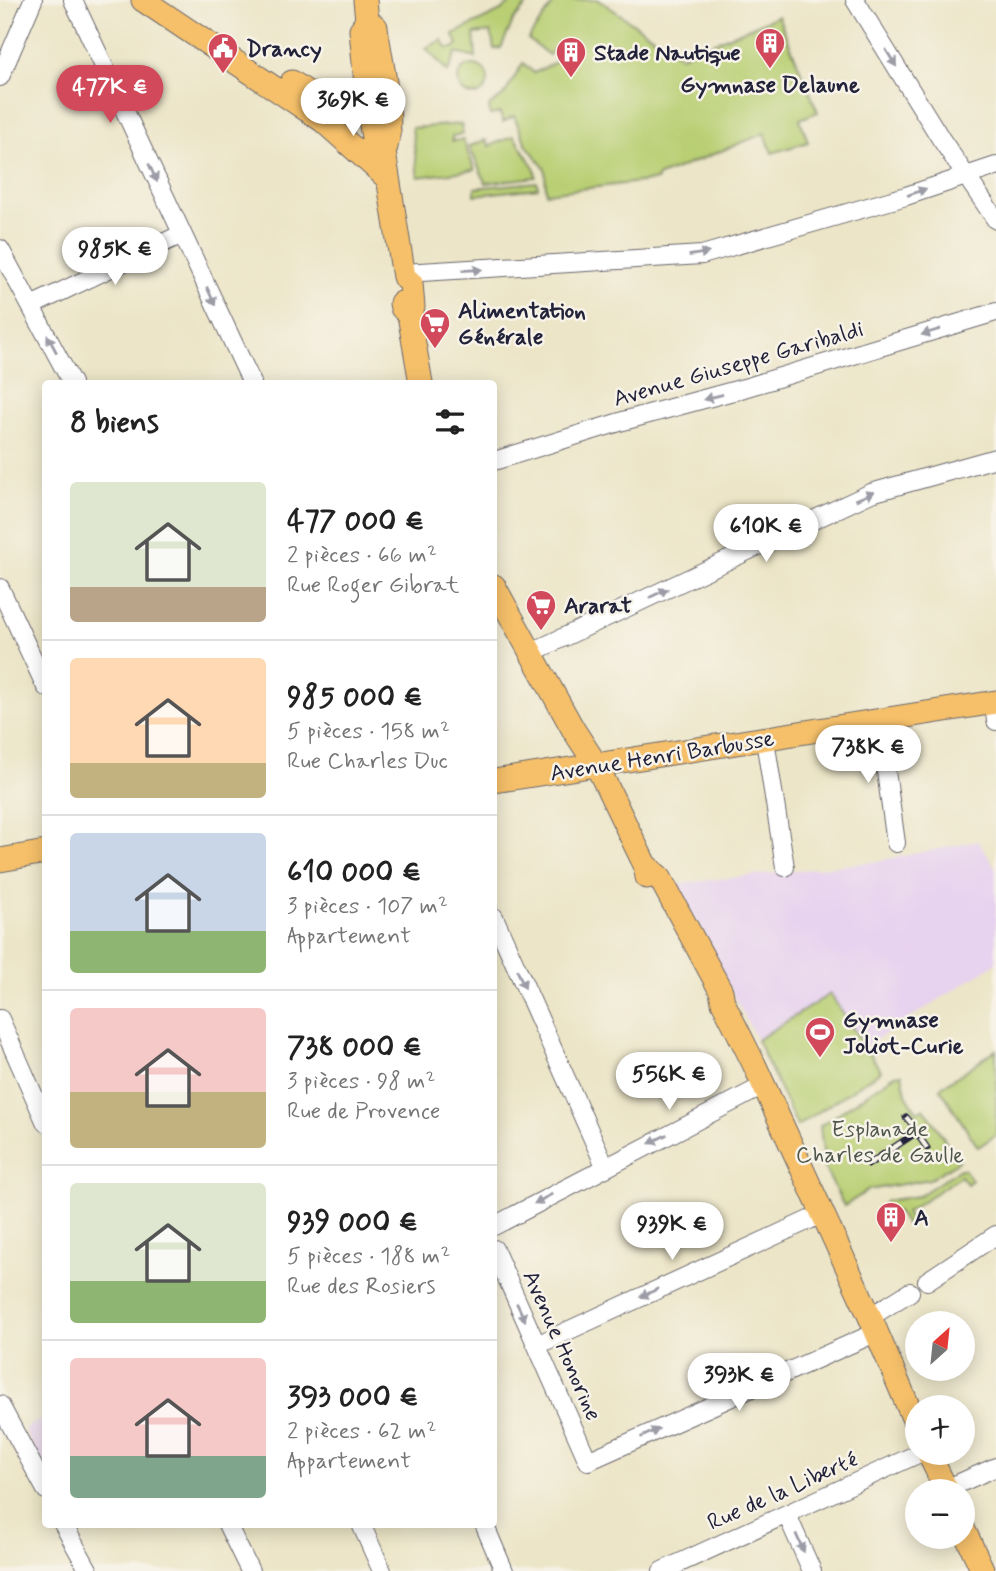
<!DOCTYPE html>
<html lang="fr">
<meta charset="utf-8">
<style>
:root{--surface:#fff;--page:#f2f2f2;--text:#222;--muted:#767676;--line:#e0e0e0;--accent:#d1495b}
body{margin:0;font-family:Mynerve,sans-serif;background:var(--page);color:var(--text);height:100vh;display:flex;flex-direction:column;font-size:26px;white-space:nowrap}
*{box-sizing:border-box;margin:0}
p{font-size:23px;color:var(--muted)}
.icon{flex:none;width:38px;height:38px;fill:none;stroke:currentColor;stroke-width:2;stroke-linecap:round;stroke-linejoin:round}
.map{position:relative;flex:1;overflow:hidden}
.panel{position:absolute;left:42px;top:380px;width:455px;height:1148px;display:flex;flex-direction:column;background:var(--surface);border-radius:7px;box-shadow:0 4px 18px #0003}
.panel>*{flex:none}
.needle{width:46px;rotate:27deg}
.buttons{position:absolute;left:905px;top:1311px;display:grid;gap:14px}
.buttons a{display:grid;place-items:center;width:70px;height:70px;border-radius:50%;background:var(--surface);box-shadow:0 4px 18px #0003;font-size:35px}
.price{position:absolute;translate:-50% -60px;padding:0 16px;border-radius:24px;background:#fff;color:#222;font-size:23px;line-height:46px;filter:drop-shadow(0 2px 4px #0008)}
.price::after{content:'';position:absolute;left:50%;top:42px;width:21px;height:16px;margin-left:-10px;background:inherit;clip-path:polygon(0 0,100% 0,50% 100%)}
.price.active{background:var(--accent);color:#fff}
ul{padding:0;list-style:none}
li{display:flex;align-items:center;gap:21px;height:175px;padding:0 28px}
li+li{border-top:2px solid var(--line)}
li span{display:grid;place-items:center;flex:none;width:196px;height:140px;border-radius:7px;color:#555}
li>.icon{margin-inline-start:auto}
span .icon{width:84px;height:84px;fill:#fffc;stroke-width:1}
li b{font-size:30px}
h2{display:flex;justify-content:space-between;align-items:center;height:84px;padding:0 28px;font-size:30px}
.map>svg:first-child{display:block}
</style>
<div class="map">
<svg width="996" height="1571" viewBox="0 0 996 1571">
<rect width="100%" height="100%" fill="#f7f3e8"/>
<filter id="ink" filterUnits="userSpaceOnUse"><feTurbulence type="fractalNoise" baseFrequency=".0143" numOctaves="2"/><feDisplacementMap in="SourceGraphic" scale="14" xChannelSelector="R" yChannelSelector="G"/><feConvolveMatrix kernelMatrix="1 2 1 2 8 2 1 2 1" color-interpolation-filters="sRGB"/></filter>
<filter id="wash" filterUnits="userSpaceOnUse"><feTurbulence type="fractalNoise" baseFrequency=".00686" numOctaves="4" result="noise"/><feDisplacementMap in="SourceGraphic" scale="28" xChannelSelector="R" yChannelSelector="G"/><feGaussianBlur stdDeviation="1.57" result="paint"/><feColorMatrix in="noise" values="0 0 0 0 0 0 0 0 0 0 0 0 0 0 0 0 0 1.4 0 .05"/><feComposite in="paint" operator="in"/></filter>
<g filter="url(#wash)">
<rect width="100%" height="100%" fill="#ece5c7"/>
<path fill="#e7d2ef" d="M978 841 996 868V963L865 1047 830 994 757 1040 676 884 873 862Z
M45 1416V1471L24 1429Z"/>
<path fill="#b9cf73" stroke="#6e7857" stroke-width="2" d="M514 0H531L513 21 501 48 494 49 491 32 474 34 476 58 456 53 448 72 426 48 442 40 447 48H454L458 44 453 34 501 11Z
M556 0H599L681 56 778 16 818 112 800 119 808 142 772 153 765 133 657 177V180L546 193 545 169 526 144 514 116 503 122 500 113 490 115 489 106 504 95 523 63 534 73 558 61 556 53 553 50 549 55 528 39Z
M458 80a15 15 0 1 1 30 0a15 15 0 1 1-30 0Z
M461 124 463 134 452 136V141L463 140 475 170 418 177 412 128Z
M514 136 535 169 536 177 486 183 469 146 486 140 489 146Z
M537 182 538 188 475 195V188Z
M830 994 881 1071 797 1126 757 1040Z
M996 1050V1135L978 1147 940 1088Z
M902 1074 906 1094 917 1112 924 1108 959 1161 930 1179 869 1190 844 1206 825 1169 820 1126 895 1075Z
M960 1169H964L972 1180 967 1184 961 1176 906 1212 911 1221 906 1225 897 1211 890 1216 883 1206 885 1201 919 1196Z"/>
</g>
<g filter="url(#ink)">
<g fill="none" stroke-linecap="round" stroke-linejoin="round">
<g stroke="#69666c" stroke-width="20">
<path id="minor" d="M73 0 252 383
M855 0 941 139 996 220
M0 77 33 0
M0 249 72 383
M404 273 702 255 906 196 996 166
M31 306 182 234
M494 461 623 421 744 388 996 312
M0 588 46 687
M530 653 871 493 996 458
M994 702 996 721
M879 721 896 843
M765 740 785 867
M494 917 605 1166
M0 1019 46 1123
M494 1226 763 1086
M494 1249 588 1461 875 1333
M927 1281 996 1235
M870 1317 910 1292
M537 1345 822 1214
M0 1405 46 1490
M946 1489 996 1467
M787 1515 812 1571
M63 1524 89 1571
M227 1524 250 1571
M361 1524 382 1571
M484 1524 504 1571
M662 1571 922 1452"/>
</g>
<g stroke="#69666c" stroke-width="25">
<path id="major" d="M143 0 322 120 387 178
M365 0 367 20 361 30 368 107 374 144 384 152
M367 20 376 27C380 59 397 125 384 152L404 277 411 283 413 307 409 315
M292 82 314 97 368 107 389 130
M401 303 402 308 409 315 421 383
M494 586 573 729 597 766 645 865 647 877
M494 781 996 702
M0 860 46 852
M645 865 660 878 721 991 723 1002 754 1064 870 1317 917 1427
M928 1452 947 1491
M962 1526 983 1571"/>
</g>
<use href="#minor" stroke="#fff" stroke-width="18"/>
<use href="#major" stroke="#f6c06b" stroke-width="23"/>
<g stroke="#22223b" stroke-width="7">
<path id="rail" d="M906 1117 912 1124
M920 1138 927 1148
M869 1164 914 1134"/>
</g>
<use href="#rail" stroke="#f7f3e8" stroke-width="4.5" stroke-dasharray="13" stroke-linecap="butt"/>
</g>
<defs><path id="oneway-solid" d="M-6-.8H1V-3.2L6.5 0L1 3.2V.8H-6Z" transform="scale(1.75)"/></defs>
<g fill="#9c9ca7">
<use href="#oneway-solid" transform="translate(891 58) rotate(58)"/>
<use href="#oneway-solid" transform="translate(153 173) rotate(65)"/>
<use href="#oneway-solid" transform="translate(917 192) rotate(-20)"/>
<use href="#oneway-solid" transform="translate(699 254) rotate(-9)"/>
<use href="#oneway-solid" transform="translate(472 270) rotate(-3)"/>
<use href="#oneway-solid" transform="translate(211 296) rotate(65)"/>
<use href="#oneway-solid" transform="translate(931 332) rotate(163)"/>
<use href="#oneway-solid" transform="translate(52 344) rotate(-118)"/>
<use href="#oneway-solid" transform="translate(713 397) rotate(165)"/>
<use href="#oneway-solid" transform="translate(865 496) rotate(-23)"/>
<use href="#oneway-solid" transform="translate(659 593) rotate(-25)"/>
<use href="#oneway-solid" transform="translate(521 979) rotate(66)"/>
<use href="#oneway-solid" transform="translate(658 1139) rotate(153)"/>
<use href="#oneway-solid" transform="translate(543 1199) rotate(152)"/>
<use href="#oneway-solid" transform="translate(649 1293) rotate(155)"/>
<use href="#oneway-solid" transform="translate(521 1312) rotate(64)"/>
<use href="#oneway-solid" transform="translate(650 1433) rotate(-25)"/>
<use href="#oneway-solid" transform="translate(800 1543) rotate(66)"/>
</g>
</g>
<defs>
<g id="building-pin" transform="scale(1.575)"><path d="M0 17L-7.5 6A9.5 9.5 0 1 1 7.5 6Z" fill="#d1495b" stroke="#f7f3e8"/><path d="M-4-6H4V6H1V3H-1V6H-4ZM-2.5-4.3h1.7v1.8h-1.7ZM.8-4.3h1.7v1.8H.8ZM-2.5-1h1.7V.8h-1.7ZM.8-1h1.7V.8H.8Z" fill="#fff"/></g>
<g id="civic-pin" transform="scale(1.575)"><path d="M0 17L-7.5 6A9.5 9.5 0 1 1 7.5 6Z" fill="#d1495b" stroke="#f7f3e8"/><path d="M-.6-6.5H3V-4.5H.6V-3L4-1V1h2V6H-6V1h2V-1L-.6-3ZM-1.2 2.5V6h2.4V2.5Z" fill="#fff"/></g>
<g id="supermarket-pin" transform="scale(1.575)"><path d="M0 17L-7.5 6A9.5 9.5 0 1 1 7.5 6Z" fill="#d1495b" stroke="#f7f3e8"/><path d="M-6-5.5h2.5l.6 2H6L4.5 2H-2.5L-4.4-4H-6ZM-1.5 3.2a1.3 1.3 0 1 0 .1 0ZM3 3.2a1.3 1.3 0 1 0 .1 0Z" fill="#fff"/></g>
<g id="stadium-pin" transform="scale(1.575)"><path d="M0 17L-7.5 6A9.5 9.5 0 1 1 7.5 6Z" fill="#d1495b" stroke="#f7f3e8"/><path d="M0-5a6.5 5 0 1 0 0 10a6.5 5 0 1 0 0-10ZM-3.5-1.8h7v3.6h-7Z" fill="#fff"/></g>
</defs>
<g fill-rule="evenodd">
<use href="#building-pin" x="770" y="43"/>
<use href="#civic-pin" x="223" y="48"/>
<use href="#building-pin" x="571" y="52"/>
<use href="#supermarket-pin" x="435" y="323"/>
<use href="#supermarket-pin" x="541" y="605"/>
<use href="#stadium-pin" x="820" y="1032"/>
<use href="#building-pin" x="891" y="1217"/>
</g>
<g text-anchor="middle" stroke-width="5" stroke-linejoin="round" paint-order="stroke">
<g font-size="23" font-weight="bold" fill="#22223b" stroke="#f7f3e8" text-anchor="start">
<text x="246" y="56">Drancy</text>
<text x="594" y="60">Stade Nautique</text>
<text x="770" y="92" text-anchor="middle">Gymnase Delaune</text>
<text x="458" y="318">Alimentation<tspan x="458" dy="26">Générale</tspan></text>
<text x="564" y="613">Ararat</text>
<text x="843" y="1027">Gymnase<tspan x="843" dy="26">Joliot-Curie</tspan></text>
<text x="914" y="1225">A</text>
</g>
<g font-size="23" fill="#22223b" stroke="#f7f3e8">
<text transform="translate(738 363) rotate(-16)" y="8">Avenue Giuseppe Garibaldi</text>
<text transform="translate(662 755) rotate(-9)" y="8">Avenue Henri Barbusse</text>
<text transform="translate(563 1345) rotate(66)" y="8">Avenue Honorine</text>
<text transform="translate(782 1490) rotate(-24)" y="8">Rue de la Liberté</text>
</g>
<g font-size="23" fill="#4f564c" stroke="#f7f3e8">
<text x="880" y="1136">Esplanade<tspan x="880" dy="26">Charles de Gaulle</tspan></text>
</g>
</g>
</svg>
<div class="buttons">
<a><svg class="needle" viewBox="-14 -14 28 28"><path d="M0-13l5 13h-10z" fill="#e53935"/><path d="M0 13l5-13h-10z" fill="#767676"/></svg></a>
<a>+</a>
<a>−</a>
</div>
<b class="price active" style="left:110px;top:125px">477K €</b>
<b class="price" style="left:353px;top:138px">369K €</b>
<b class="price" style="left:115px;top:287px">985K €</b>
<b class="price" style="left:766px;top:564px">610K €</b>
<b class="price" style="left:868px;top:785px">738K €</b>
<b class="price" style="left:669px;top:1112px">556K €</b>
<b class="price" style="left:672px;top:1262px">939K €</b>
<b class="price" style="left:739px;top:1413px">393K €</b>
<section class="panel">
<h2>8 biens<svg class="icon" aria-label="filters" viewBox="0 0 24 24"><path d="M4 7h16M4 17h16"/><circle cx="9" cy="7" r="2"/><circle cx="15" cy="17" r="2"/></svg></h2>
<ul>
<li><span style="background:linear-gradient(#dfe7d0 75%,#b9a48a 0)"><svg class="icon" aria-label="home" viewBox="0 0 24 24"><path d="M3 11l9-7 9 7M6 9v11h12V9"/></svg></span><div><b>477 000 €</b><p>2 pièces · 66 m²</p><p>Rue Roger Gibrat</p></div></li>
<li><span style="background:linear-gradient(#ffd9b3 75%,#c2b280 0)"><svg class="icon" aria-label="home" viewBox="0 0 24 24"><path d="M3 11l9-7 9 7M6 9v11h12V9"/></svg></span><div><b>985 000 €</b><p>5 pièces · 158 m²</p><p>Rue Charles Duc</p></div></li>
<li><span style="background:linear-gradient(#c9d6e8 70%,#8fb573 0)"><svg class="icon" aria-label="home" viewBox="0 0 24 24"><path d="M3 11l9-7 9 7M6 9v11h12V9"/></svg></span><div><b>610 000 €</b><p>3 pièces · 107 m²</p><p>Appartement</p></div></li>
<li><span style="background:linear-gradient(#f6c9c9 60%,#c2b280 0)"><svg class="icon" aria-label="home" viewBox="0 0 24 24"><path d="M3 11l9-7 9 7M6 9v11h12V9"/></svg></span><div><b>738 000 €</b><p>3 pièces · 98 m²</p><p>Rue de Provence</p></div></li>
<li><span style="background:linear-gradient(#dfe7d0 70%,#8fb573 0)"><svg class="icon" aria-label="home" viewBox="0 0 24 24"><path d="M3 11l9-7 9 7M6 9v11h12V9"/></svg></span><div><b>939 000 €</b><p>5 pièces · 188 m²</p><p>Rue des Rosiers</p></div></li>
<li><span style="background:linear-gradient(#f6c9c9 70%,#7fa58c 0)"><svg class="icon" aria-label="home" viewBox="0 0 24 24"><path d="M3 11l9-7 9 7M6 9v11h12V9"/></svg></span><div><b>393 000 €</b><p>2 pièces · 62 m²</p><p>Appartement</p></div></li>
</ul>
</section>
</div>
